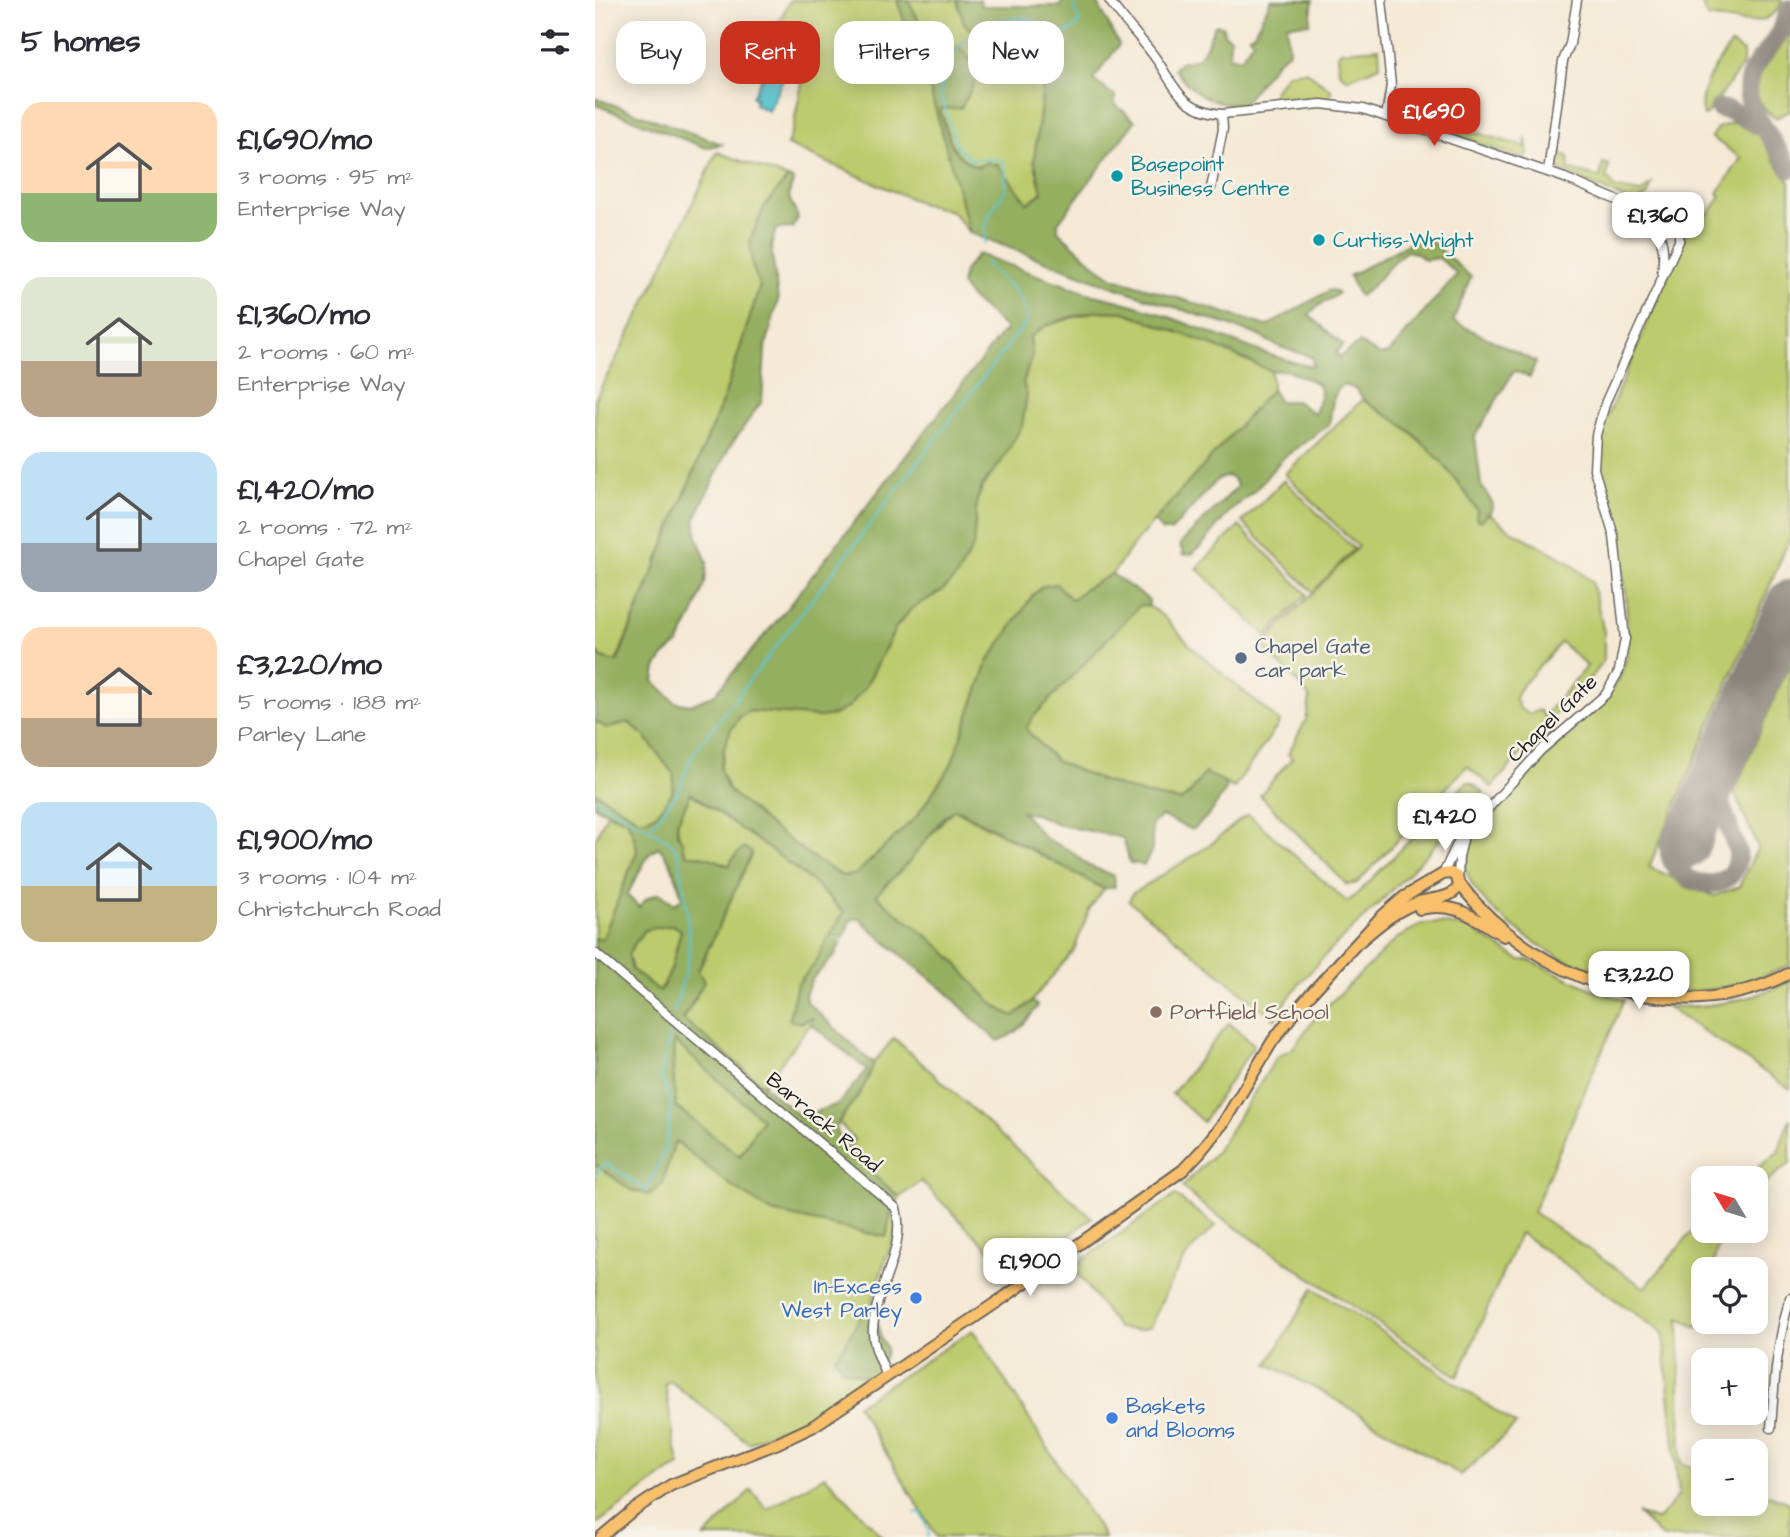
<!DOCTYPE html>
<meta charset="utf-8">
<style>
:root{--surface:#fff;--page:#f2f2f3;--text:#2b2b33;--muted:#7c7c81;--accent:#c8321e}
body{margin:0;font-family:"Architects Daughter",sans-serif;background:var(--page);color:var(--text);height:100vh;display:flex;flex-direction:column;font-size:26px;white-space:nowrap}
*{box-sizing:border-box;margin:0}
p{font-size:23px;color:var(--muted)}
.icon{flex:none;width:38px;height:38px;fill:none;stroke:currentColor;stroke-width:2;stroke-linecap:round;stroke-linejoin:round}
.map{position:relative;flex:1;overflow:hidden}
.panel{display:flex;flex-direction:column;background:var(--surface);width:595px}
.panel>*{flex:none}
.guide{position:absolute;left:21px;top:21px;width:665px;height:63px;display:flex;gap:14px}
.needle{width:46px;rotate:308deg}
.buttons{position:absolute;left:1096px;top:1166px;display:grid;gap:14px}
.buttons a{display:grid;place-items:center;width:77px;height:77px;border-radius:14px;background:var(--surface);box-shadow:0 4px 18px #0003;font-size:35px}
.price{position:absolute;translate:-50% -60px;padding:0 16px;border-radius:14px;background:#fff;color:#222;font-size:23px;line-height:46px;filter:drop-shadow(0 2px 4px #0008)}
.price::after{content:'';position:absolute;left:50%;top:42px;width:21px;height:16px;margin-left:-10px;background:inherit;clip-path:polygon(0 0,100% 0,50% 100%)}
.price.current{background:var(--accent);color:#fff}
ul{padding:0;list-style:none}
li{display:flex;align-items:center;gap:21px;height:175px;padding:0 21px}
li span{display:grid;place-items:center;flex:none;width:196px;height:140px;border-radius:21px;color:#555}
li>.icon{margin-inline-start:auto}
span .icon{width:84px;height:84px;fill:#fffc;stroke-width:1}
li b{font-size:30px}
h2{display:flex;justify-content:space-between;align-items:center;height:84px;padding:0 21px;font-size:30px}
.chip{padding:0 24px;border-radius:21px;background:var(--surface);box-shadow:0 4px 18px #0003;font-size:24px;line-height:63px}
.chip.current{background:var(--accent);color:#fff}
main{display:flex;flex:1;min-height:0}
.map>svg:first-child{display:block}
</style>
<main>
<section class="panel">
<h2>5 homes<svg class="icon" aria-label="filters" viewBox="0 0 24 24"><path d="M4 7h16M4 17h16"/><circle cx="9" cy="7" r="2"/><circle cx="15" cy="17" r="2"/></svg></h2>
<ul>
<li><span style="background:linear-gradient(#ffd9b3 65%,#8fb573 0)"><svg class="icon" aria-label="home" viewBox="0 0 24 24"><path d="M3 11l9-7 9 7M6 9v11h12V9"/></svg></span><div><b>£1,690/mo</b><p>3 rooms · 95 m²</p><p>Enterprise Way</p></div></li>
<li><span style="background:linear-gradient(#dfe7d0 60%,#b9a48a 0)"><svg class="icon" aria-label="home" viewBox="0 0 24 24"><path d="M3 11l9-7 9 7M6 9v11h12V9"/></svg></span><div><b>£1,360/mo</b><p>2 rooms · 60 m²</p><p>Enterprise Way</p></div></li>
<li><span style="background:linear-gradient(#bfe0f5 65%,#9aa5b1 0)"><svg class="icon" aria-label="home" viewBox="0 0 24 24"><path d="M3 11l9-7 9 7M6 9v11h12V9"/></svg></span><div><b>£1,420/mo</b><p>2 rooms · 72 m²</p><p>Chapel Gate</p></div></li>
<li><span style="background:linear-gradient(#ffd9b3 65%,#b9a48a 0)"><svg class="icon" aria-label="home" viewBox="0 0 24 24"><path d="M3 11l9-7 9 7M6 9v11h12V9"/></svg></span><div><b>£3,220/mo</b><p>5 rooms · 188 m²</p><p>Parley Lane</p></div></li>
<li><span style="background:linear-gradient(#bfe0f5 60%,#c2b280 0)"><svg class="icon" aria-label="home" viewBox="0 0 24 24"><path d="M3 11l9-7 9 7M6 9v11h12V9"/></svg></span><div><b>£1,900/mo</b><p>3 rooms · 104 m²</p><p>Christchurch Road</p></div></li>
</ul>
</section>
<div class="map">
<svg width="1195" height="1537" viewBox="0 0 1195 1537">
<rect width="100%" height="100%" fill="#f7f3e8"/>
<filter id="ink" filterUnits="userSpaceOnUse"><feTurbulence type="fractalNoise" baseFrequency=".0143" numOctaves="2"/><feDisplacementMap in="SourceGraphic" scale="14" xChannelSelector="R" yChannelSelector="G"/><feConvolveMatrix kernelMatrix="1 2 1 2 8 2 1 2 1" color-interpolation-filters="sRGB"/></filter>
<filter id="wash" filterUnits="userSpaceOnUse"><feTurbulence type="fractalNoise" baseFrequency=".00686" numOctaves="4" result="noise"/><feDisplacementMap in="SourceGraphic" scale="28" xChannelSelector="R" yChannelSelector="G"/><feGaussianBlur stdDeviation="1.57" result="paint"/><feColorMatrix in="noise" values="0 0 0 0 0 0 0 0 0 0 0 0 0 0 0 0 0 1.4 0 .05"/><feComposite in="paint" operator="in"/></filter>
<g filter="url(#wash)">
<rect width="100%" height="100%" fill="#f5e9d6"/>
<path fill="#bccb6d" stroke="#6c7444" stroke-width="2" d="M195 0H302L313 31 322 43 375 233 357 211 328 204 192 145 198 128 213 53 184 22Z
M313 0H362L369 23 378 32C397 35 405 57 420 68 429 75 439 81 448 89L439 160 447 192 433 203 405 168 377 165 359 151 345 108 385 72 365 47 359 51 351 37 328 38 322 17Z
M1105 0H1187C1177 32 1138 20 1112 17Z
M1195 29V111L1180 118C1137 87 1180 58 1195 29Z
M1137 44 1148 52V65L1110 116 1108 115C1100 93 1123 60 1137 44Z
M784 48 785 66 753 79 744 72 743 55 746 51Z
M711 71 736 90V95L732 98 683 101 678 92 693 73Z
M1140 122C1168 127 1181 160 1195 182V538L1054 867 1119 896 1144 887 1163 847 1139 792 1195 662V965C1155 984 1111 995 1066 991 1043 989 1020 983 999 974 962 959 858 901 871 851 875 837 890 825 900 813 922 788 944 763 968 739V737L1012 697 1024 679 1033 653 1031 594 1021 520 1005 474 1003 451 1005 433 1088 240 1091 232V219L1098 207 1114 214 1126 196 1123 193 1146 158 1116 137 1122 128Z
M859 126 930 147 931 137 933 156 928 159 862 136 859 131Z
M122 152 193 178 170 205 157 265 165 285 130 395 21 662 7 658 0 650V399L46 311Z
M963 154 971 155 974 158 973 169 1005 178 1008 163 1014 165 1011 179 1016 181 1018 188 1045 193 1057 184 1052 196 1039 203 963 169 959 159Z
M501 311 530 312 619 346 676 371 677 389 543 539 517 574 489 589 477 601 469 591 438 595 393 662 356 765 321 817 260 875 248 876 224 862 180 830 133 790 125 770 130 745 136 729 145 717 155 711 225 717 271 686 301 627 316 609 348 590 378 547 382 500 389 484 405 464 432 395 428 384 436 355 435 337 450 326Z
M767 400 808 425 845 460 876 500 917 531 973 561 997 582 1009 632V660L1000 673 956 718 950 715 992 666 966 642 924 689 920 698 925 709 934 714 944 710 957 724 935 743 897 787 872 766 762 883 752 885 665 795 697 758 693 754 711 720 715 699 707 687 669 648 670 641 763 547 690 474Z
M689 480 759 549 718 592 647 522Z
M644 526 712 594 671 636 602 568Z
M545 604C566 608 578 628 592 642 621 670 654 695 685 722L639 788 610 773 595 793 586 801 549 794 505 780 461 761 430 729 438 717Z
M0 721 12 728 33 722 51 738 79 775 77 793 62 813 52 819H43L0 792Z
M872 782 878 784 889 793C858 825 828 859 796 891 756 932 709 969 680 1019L534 901 537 894 615 845 647 818 654 815 752 902 761 895Z
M95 793 188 859 220 884 249 913 219 965 202 984 195 1012 206 1023 218 1018 219 1020 168 1085 88 1019 101 998 103 971 157 853 135 866C122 860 106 854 92 855 78 830 80 818 95 793Z
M359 809 509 889 495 908 479 950 437 1001 419 1016C393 1007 372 973 352 954 331 932 303 916 281 895Z
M12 813 33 821 41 843 42 851 8 938 0 939V840Z
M846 923 874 928 925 960H934L1003 992 1029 1000 938 1212 1050 1288 1108 1218V1230H1127L1117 1269H1108V1308L1103 1328 1084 1318 1086 1463 1108 1471V1503H1160V1490L1195 1503V1537H1067L1042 1513 1062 1521 1084 1495 1068 1333 925 1233 863 1377 609 1206 587 1187 621 1152 682 1057 698 1048 720 1018 801 939 827 924Z
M78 925 86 930 76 970 65 992 37 970 33 954 49 930Z
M1195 981V1089L1072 1007C1115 1008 1157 1000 1195 981Z
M634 1023 659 1045 608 1122 577 1094Z
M299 1038 497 1218 420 1276 326 1181 305 1197 260 1159 253 1149 259 1139 244 1123 273 1078 279 1062Z
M79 1040 167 1119 144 1156 81 1107 78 1071Z
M1195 1118V1163L1160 1191V1178H1149L1183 1152Z
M79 1140 134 1184 177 1212 291 1237 296 1212 301 1226 298 1242 290 1260 275 1310 274 1357 268 1377 250 1393 210 1418 154 1443 75 1381 70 1384 79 1441 85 1466 71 1473 0 1525V1164L36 1190 74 1161Z
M580 1195 621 1226C583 1258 575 1283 555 1327L544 1330 523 1328 478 1267Z
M718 1288 771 1321 921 1425 866 1475 724 1390 673 1364Z
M378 1330 509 1537H342L262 1405Z
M230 1476 288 1537H110L156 1490 172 1509Z"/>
<path fill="#95af60" stroke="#58663e" stroke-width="2" fill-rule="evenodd" d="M302 0H313L322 17 328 38 340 33 351 37 358 51 364 46 385 72 366 108 345 109C351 133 356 159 384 167L391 162 403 165 433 203 447 192 439 160 448 89C439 81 429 75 420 68 406 57 397 34 378 32L369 23 362 0H385L386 6H466L467 0H501L524 45 498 80 520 96V104L540 121 463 223V231L500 265 519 278 672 326 735 290 741 291 743 293C734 302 721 304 714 315L748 345 741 352 744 357 764 343 785 355 794 353 862 274 844 258 830 260 821 253 812 251C792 263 784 285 764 296L754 276 829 235 876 277 858 321 941 362 935 377 919 371 880 436 886 485 898 504 896 511 886 521 881 519 882 510C862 479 837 447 807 425 791 412 771 407 761 389L748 385C736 393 737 411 734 425L688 458 661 489 634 512 608 544 597 554 588 555 585 544 642 487 640 481 633 476 623 479 576 531H567L559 521 677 389 684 401H701L720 414 726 392 722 383 691 370 676 371 619 346 530 312 501 311 476 317 450 326 435 337 437 355 428 383 432 395 427 426 405 464 388 484 382 500 378 547 362 576 348 590 316 609 301 627 271 686 254 707 239 715 225 717 155 711 145 717 136 729 130 745 125 769 133 790 180 830 224 862 247 876 260 875 321 817 356 765 393 662 438 595 448 586 461 584 477 600 489 589 517 574 554 600V606L545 605 438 717 431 729 461 761 505 780 549 794 586 801 595 793 610 773 626 780 632 788 615 814 597 830 567 816 557 824V850L549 865 535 863 528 838 466 825 440 814 427 812 451 839 476 851 492 865 519 876 520 887 509 889 368 812 359 809 348 818 313 863 281 895C303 916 331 932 353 954 372 973 393 1007 419 1016L437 1001 443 1006C431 1022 423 1033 404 1041 383 1027 367 1006 348 989 320 965 290 944 264 918L256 920 240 955 217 979 210 995 211 1001 274 1060 279 1062C274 1076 269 1089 260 1100 254 1108 244 1119 242 1126 236 1143 292 1187 305 1197L296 1212 291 1237 177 1212 134 1184 80 1141 67 1185 54 1195 36 1190 0 1164V939L8 938 42 851 41 843 33 821 0 807V792L43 819H52L62 813 77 793 79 775 51 738 34 722 12 728 0 721V650L7 658 22 662 130 395 165 286 157 265 155 240 170 205 193 178 199 180C189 201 197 199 203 218L197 228 181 229 176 246 183 300 170 350 167 401 134 448 100 518 102 537 112 562 110 583 98 615 83 644 69 656 61 668 59 681 80 702 96 705 120 694 185 617 407 333 410 332 411 328 374 296 366 284 369 271 383 254 498 295C574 309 643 350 718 367L717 357 685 347 660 334 513 285 375 233 322 43 313 31ZM96 793 188 859 220 884 249 912 231 941 219 965 202 984 194 1019C203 1026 209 1020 218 1018L216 1024 272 1070 243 1104 206 1117 88 1019 109 982 103 971 157 853 149 847 137 859 134 866C122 860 106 854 92 855L88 848V842L82 834V823ZM63 847C77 859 83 882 87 898L80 904 64 893 52 898 44 907 32 895 54 854ZM78 925 86 930 76 970 65 992 37 970 33 954 49 930ZM79 1041 167 1119 145 1156 81 1107 78 1071Z
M676 0H718L715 23 692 25 694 52 682 61 647 105C617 106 596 92 579 69L586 61C609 65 612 42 619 27L622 25 628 26 629 34 635 38 634 57H647L658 41 654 36 659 33Z
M0 98 127 144 111 148 1 105Z
M270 1309 278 1311C284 1320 283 1328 286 1338 287 1342 290 1344 291 1348 292 1356 281 1373 276 1378L247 1369 240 1357 250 1344Z"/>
<path fill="#58c5d0" stroke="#3a7076" stroke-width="2" d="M179 43 200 53 190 74 172 65 174 61 171 60Z
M171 68 189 77 173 111 159 104 161 99 157 97Z"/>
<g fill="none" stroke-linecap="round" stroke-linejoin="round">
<path stroke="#58c5d0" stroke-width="2" d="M390 244V228L395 213 411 189 410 165 405 160 399 159 377 160 362 147 345 92 357 55 369 42 397 22 430 17C448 26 470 48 485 20L480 13V0
M0 799 54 829
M79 1012C84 993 91 974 94 955 96 940 87 859 80 847 77 841 61 834 54 829L83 792 97 755 431 322C431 288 406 284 390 262
M0 1175 11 1163 51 1190 69 1153 73 1130 76 1104 66 1076 77 1024
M320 1513 326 1512 334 1532 333 1537"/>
<path stroke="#888279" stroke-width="19" d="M1195 9C1191 17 1188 26 1184 34 1168 61 1144 71 1156 107L1195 169
M1124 108 1136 111 1166 127
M1118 783C1107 799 1083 817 1077 834 1058 883 1142 907 1143 853L1121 789 1122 774"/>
<path stroke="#888279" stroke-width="47" d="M1091 845 1195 603"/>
</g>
</g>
<g filter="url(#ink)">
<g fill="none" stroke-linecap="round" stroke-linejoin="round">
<g stroke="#68645d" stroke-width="11">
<path id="minor" d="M514 0C526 18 542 34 556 52 579 81 582 110 627 114L726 104 768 109 970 178 1047 211 1080 219 1084 224V241L1011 401 1001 435 999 469 1019 536 1030 639 1024 671 1011 694 945 751 863 842 848 874
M787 0 796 85 791 117
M953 172 968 61 975 44 982 0
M616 188 628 129 627 114
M1049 213C1066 232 1071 244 1067 271
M863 880 864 857 868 840
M0 953 301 1208C312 1249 280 1288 278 1329 277 1346 286 1361 292 1376
M1176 1428C1179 1384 1182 1341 1195 1298"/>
</g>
<g stroke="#68645d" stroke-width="14">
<path id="major" d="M864 883C939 981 1081 1033 1195 973
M825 909C862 901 879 918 909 936
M6 1537 37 1511 76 1485 183 1443 217 1427 411 1296 588 1170 605 1152 629 1122 677 1042 702 1009 785 918 809 897 848 874 856 873 862 877 864 886C857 899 838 898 824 902 800 910 783 926 764 942"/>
</g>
<use href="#minor" stroke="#fff" stroke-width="8"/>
<use href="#major" stroke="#f8bf6c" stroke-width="10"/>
</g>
</g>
<g fill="#0f9aa8" stroke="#f7f3e8" stroke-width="2.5">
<circle cx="522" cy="176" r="7"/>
<circle cx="724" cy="240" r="7"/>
</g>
<circle fill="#5c6f8a" stroke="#f7f3e8" stroke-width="2.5" cx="646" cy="658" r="7"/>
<circle fill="#8d6e63" stroke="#f7f3e8" stroke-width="2.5" cx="561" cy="1012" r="7"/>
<g fill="#3f7fe0" stroke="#f7f3e8" stroke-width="2.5">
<circle cx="321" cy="1298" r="7"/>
<circle cx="517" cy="1418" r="7"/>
</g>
<g text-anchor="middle" stroke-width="5" stroke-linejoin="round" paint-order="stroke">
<g font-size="21" fill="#0d838f" stroke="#f7f3e8" text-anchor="start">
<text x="536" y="171">Basepoint<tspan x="536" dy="24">Business Centre</tspan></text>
<text x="738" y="247">Curtiss-Wright</text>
</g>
<g font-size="21" fill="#4e5e75" stroke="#f7f3e8" text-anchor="start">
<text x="660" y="653">Chapel Gate<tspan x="660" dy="24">car park</tspan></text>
</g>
<g font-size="21" fill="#1c1c1c" stroke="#f7f3e8">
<text transform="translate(957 718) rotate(-44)" y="7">Chapel Gate</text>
<text transform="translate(229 1122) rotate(40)" y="7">Barrack Road</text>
</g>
<g font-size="21" fill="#785e54" stroke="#f7f3e8" text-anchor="start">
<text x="575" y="1019">Portfield School</text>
</g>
<g font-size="21" fill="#366cbe" stroke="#f7f3e8" text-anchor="end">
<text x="307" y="1293">In-Excess<tspan x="307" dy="24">West Parley</tspan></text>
<text x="531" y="1413" text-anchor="start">Baskets<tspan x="531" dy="24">and Blooms</tspan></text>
</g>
</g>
</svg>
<div class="buttons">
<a><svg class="needle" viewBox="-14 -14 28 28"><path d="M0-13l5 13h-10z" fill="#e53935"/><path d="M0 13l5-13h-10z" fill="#7c7c81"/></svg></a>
<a><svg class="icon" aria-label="locate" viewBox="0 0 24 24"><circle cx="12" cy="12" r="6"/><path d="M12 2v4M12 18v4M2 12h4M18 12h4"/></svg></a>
<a>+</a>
<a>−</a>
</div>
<b class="price current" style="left:839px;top:148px">£1,690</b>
<b class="price" style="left:1063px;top:252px">£1,360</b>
<b class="price" style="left:850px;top:853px">£1,420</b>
<b class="price" style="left:1044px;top:1011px">£3,220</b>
<b class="price" style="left:435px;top:1298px">£1,900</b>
<div class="guide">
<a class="chip">Buy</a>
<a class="chip current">Rent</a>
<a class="chip">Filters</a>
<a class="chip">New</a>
</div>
</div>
</main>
